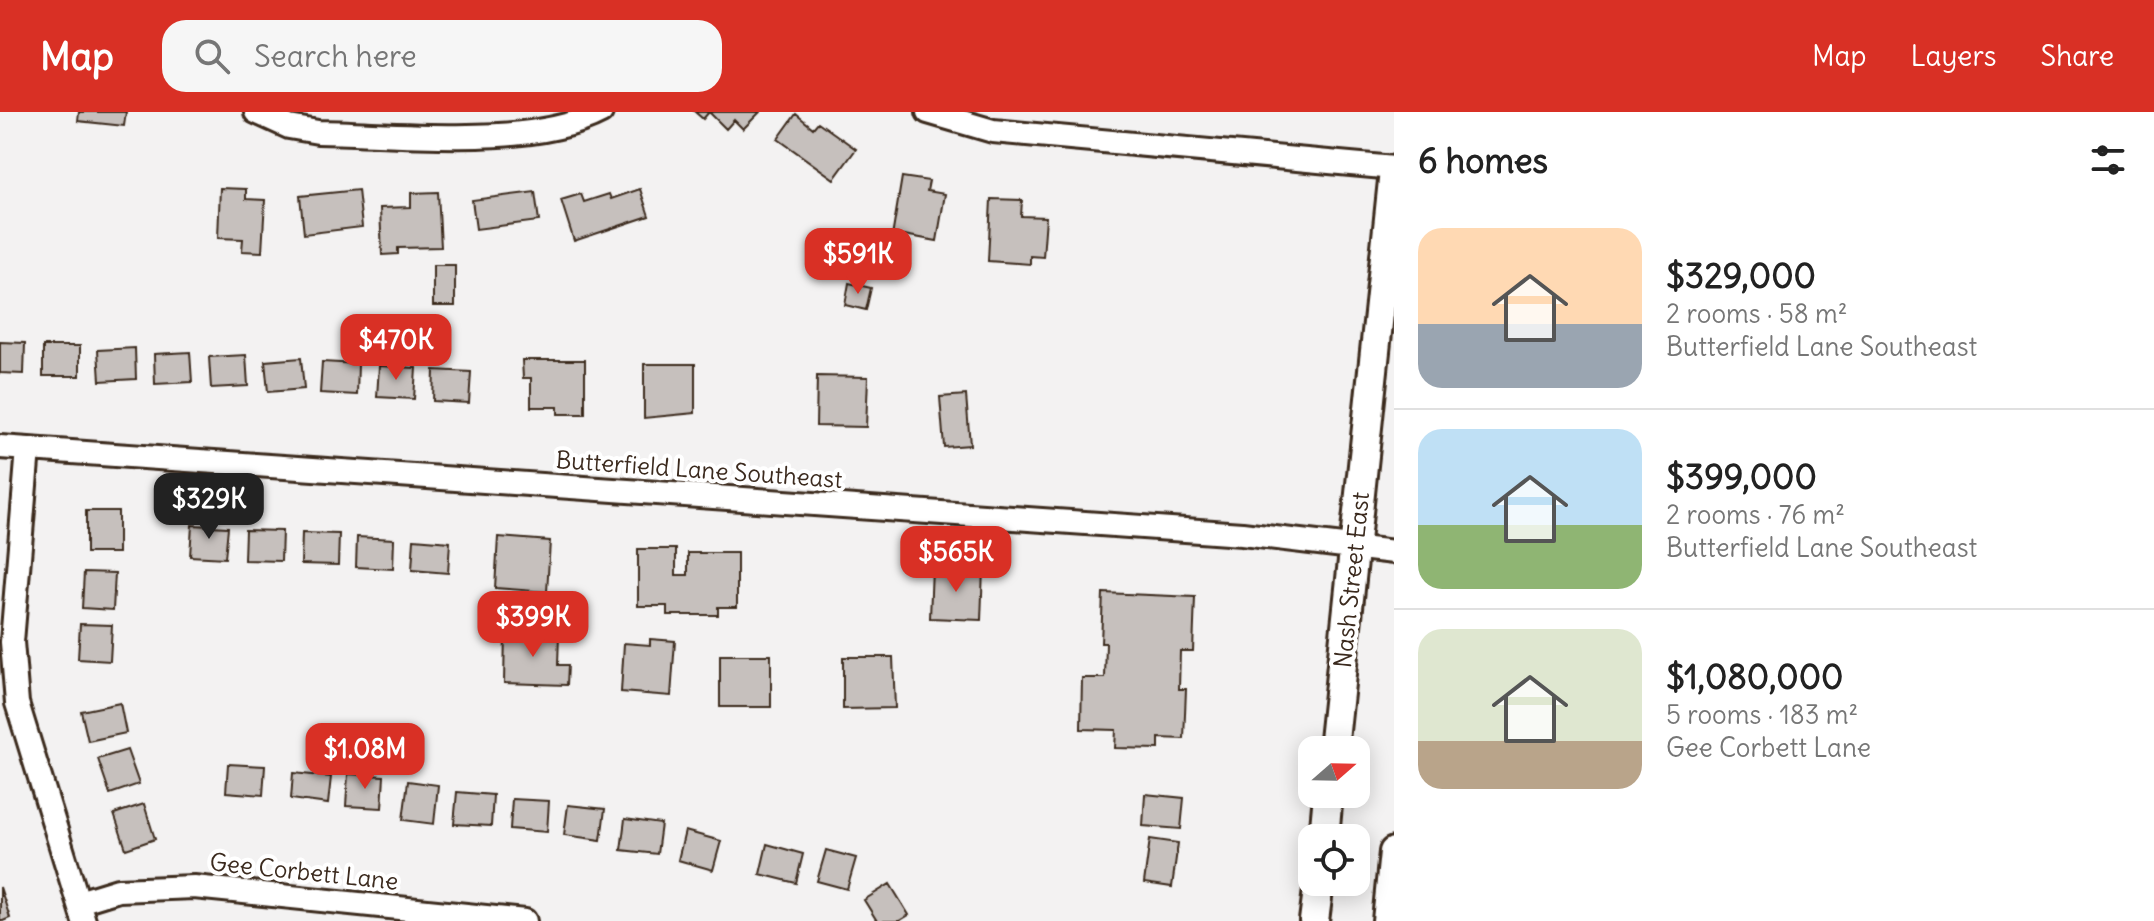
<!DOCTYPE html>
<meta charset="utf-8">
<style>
:root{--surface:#fff;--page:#f6f6f6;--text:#222;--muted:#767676;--line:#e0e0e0;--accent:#d93025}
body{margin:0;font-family:Delius,sans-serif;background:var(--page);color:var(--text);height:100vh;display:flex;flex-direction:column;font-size:30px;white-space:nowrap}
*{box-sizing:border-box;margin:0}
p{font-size:26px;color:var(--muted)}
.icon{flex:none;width:44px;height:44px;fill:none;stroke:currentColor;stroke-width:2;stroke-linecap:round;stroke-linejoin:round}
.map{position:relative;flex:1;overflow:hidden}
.sheet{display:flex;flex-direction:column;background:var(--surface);width:760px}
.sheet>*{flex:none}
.needle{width:52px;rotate:70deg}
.fabs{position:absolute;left:1298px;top:624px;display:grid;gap:16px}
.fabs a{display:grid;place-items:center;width:72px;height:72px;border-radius:16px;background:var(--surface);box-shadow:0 4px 20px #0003;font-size:40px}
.price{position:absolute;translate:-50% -68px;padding:0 18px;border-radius:16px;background:var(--accent);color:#fff;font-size:26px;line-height:52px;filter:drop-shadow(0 2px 4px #0008)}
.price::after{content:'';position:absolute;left:50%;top:48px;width:24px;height:18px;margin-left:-12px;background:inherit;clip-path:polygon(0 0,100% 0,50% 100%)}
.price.on{background:#222;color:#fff}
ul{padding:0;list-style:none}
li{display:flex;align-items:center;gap:24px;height:200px;padding:0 24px}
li+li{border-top:2px solid var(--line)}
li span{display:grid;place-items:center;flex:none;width:224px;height:160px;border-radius:24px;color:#555}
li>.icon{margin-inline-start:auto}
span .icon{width:96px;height:96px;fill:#fffc;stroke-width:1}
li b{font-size:34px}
h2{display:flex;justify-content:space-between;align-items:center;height:96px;padding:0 24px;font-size:34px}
header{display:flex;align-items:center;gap:48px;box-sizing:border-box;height:112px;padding:0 40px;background:var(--accent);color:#fff}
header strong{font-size:38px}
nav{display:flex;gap:44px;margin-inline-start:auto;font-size:28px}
.search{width:560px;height:72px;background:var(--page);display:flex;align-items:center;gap:20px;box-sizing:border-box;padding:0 28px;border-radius:24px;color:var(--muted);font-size:30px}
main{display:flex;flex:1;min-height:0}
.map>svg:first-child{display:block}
</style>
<header>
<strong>Map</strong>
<div class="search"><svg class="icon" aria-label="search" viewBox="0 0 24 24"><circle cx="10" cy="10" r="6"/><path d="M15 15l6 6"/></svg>Search here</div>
<nav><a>Map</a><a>Layers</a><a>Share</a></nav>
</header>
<main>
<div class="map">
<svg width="1394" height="809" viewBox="0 0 1394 809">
<rect width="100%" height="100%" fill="#f3f2f2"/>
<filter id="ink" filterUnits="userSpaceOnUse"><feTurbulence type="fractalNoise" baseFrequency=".0125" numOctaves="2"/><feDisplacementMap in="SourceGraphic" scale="16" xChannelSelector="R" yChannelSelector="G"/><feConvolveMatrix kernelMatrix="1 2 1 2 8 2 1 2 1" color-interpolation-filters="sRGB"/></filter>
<g filter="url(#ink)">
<path fill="#c6c0bd" stroke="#3b2a1e" stroke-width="2" d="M79 0H126L124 14 78 9Z
M695 0H760L743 17 734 8 726 17 709 0 703 7Z
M796 2 813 16 818 10 856 37 834 67 778 27Z
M902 65 929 69 927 79 945 82 937 129 904 123V127L892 125Z
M220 76 246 77V87L265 88 262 140 242 139 243 127 218 126Z
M640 77 649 104 574 129 561 88 581 82 584 90 609 82 611 87Z
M358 78 362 115 304 122 300 84Z
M438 80 441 135 398 136V142L382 143 380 96 411 95V81Z
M535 80 539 109 476 117 472 88Z
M991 87 1022 88 1021 104 1046 105 1043 145 1030 144V152L988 149Z
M433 153H455V194H433Z
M849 171 871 176 866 198 845 193Z
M0 230 25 231 24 262 0 261Z
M43 234H80V264H43Z
M135 236 136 267 100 269 98 238Z
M190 240 192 270 155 272 154 242Z
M246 243 248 274 211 276 209 245Z
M301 246 304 277 268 280 265 249Z
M522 248H585V302H558V295H531V266H523Z
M322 250 358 252 357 283 320 281Z
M644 252H695V301L644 306Z
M379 254 416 256 414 287 377 285Z
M434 258 471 260 469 291 433 289Z
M817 264 868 265 866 315 816 314Z
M966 283 970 333 944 335 940 285Z
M86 399H118V441H86Z
M192 413 228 415 225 446 190 444Z
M245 418 282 419 281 449 244 448Z
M302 421 339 422 338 453 301 452Z
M357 425 394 427 393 457 356 455Z
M498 425 550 429 547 480 495 476Z
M414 427 450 430 448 461 412 458Z
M638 437H676V463H688V441H737V495H718V503H667V494H638Z
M932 455 983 457 981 508 930 506Z
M84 460 115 461 113 498 82 496Z
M1103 481 1195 485 1193 539H1180L1179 577H1186L1184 627 1159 626V637L1115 636 1116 618 1081 617 1082 566H1105L1106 531H1101Z
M80 512 112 513 110 549 78 547Z
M505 520 559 522 558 553H568L567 573 504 571Z
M650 527 675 529 671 584 621 580 624 531 650 533Z
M720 543H771V595H720Z
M843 545H893L895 596 843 597Z
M120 591 126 621 88 629 81 599Z
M127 638 139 672 110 682 98 647Z
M228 652 265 654 263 683 226 680Z
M293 661 331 665 328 692 291 687Z
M348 662 384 664 382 696 346 694Z
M408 669 438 673 434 712 403 708Z
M457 680 493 683 491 714 454 712Z
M1145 682 1184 686 1181 717 1143 714Z
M512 687 549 689 547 720 510 717Z
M144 692 155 727 126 737 114 702Z
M568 693 605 697 601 728 564 723Z
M625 707 661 712 657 742 621 738Z
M685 719 721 729 713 758 678 748Z
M1150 727 1178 731 1172 775 1144 771Z
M767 732 803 742 796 771 760 762Z
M826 738 856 746 847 777 817 769Z
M890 772 909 803 899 809H877L864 788Z
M0 775 10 806 3 809H0Z"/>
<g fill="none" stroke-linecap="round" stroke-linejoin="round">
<g stroke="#3b2a1e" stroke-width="28">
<path id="minor" d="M256 0 289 15 318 20C398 21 531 37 601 0
M928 0 993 19 1394 56
M0 335 1242 422 1394 440
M28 337 12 530 17 591 84 809
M79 790 118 778 194 775 525 809"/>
</g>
<g stroke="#3b2a1e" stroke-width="34">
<path id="major" d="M1333 638 1394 59
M1324 726 1328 682
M1314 809 1319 770
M1387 809 1394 740"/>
</g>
<use href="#minor" stroke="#fff" stroke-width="22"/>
<use href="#major" stroke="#fff" stroke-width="28"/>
</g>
</g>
<g text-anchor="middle" stroke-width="8" stroke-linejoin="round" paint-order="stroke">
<g font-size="24" fill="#3b2a1e" stroke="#fff">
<text transform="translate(699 358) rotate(4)" y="8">Butterfield Lane Southeast</text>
<text transform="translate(1352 468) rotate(-84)" y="8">Nash Street East</text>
<text transform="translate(304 760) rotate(6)" y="8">Gee Corbett Lane</text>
</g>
</g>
</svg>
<div class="fabs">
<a><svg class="needle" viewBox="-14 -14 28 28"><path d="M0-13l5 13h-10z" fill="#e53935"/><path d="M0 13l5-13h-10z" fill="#767676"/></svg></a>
<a><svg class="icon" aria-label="locate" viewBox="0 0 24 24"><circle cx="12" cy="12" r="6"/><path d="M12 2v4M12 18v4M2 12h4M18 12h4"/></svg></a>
</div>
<b class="price" style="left:858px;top:184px">$591K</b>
<b class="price" style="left:396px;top:270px">$470K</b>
<b class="price on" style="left:209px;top:429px">$329K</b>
<b class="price" style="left:956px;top:482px">$565K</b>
<b class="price" style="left:533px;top:547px">$399K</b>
<b class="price" style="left:365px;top:679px">$1.08M</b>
</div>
<section class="sheet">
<h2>6 homes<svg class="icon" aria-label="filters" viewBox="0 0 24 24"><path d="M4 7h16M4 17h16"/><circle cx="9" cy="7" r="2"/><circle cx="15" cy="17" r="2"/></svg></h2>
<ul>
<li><span style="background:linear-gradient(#ffd9b3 60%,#9aa5b1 0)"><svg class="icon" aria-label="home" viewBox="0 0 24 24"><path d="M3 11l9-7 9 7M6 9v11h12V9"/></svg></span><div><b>$329,000</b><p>2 rooms · 58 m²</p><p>Butterfield Lane Southeast</p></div></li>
<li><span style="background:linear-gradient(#bfe0f5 60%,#8fb573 0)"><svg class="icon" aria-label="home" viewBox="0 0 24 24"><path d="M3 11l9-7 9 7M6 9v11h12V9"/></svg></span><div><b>$399,000</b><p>2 rooms · 76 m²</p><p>Butterfield Lane Southeast</p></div></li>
<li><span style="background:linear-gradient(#dfe7d0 70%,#b9a48a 0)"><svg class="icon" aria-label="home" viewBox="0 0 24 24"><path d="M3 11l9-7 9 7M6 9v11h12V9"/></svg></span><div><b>$1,080,000</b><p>5 rooms · 183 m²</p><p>Gee Corbett Lane</p></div></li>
</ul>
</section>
</main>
